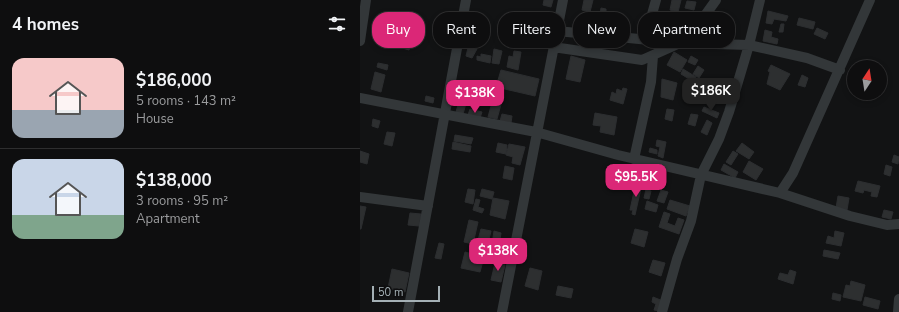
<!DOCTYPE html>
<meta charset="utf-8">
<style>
:root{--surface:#0e0e0f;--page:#171718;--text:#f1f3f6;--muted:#9b9c9e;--line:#2e2e2f;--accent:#db2777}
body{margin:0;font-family:"Nunito Sans",sans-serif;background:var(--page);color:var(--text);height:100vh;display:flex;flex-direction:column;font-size:15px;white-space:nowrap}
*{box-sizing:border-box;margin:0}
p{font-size:13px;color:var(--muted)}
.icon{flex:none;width:22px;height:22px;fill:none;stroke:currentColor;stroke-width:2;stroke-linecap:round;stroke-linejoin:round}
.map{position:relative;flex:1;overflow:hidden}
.sheet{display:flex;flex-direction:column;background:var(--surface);width:360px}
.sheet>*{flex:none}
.banner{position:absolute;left:12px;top:12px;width:380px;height:36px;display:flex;gap:8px}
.needle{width:26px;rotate:12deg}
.controls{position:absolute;left:487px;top:60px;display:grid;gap:8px}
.controls a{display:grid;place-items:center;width:40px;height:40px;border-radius:50%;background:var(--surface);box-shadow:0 2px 6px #0003,0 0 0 1px var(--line);font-size:20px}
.scale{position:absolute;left:12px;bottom:10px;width:68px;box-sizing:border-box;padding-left:4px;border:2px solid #a4b0b5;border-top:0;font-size:11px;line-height:14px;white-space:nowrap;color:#a4b0b5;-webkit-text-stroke:3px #0e0e0f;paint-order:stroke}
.price{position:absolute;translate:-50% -34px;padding:0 9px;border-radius:8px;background:var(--accent);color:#fff;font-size:13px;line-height:26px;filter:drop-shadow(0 1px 2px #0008)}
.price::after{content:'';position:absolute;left:50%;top:24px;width:12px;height:9px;margin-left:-6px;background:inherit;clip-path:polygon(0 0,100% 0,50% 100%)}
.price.selected{background:#222;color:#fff}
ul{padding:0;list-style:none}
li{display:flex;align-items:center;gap:12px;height:100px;padding:0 12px}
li+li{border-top:1px solid var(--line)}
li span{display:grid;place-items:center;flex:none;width:112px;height:80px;border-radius:12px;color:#555}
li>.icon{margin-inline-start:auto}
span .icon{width:48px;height:48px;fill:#fffc;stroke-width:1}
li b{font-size:17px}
h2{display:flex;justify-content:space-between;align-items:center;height:48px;padding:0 12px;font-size:17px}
.tag{padding:0 14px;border-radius:16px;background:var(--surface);box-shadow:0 2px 6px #0003,0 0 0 1px var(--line);font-size:14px;line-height:36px}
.tag.selected{background:var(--accent);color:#fff}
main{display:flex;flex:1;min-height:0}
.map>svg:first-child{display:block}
</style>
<main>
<section class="sheet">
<h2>4 homes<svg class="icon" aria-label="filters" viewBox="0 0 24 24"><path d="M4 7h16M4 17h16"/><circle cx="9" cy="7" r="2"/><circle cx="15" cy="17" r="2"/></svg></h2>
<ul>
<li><span style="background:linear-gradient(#f6c9c9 65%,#9aa5b1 0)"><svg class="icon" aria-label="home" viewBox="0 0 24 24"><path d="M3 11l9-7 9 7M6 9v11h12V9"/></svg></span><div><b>$186,000</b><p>5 rooms · 143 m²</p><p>House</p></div></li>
<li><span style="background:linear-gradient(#c9d6e8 70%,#7fa58c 0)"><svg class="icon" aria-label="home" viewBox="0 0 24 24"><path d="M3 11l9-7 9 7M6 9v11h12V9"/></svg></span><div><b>$138,000</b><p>3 rooms · 95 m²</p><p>Apartment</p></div></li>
</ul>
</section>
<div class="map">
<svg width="539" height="312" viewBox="0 0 539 312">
<rect width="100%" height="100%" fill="#121314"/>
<path fill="#2d2f30" stroke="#2c2e30" d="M184 0H193L191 7 183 5Z
M224 0H233L230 12 222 10Z
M312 0H321L318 12 310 10Z
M327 1 336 2 334 10 325 8Z
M241 8 246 9V16L240 15Z
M408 11 428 16 426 21 414 19 412 24 406 23Z
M439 18 455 22 453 29 437 25Z
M421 24H424L423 32H419Z
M42 27 55 31 49 50 32 45 36 30 41 32Z
M457 28 468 33 465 39 454 34Z
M405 30 412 32 411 37 418 39 417 44 403 41Z
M112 35 127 38 125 44 111 41Z
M109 44 114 45V49H117L112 58 106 56Z
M134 49 142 51 139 64 132 63Z
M154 51 161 52 158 70 147 67 149 56 153 57Z
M314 52 327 60 320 72 307 65Z
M121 54 131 56 130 63 117 60V56L121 57Z
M211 56 225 60 220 82 206 79Z
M331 56 338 60 335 65 328 62Z
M18 63 28 65 27 70 17 67Z
M411 65 430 74 420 90 407 84 410 72 408 71Z
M338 66 344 70 339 78 333 74Z
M323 69 336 77 334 82 321 74Z
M141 70 179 79 175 96 136 87Z
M15 72 25 75 21 92 11 89Z
M442 75 448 78 445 87 438 85Z
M302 79 317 83 313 100 301 97Z
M263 88 267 89 263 104 250 100 252 92 256 94 257 89 262 91Z
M134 95 143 97 137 119 128 117Z
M66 96 74 98 73 103 65 101Z
M100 98 107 100 103 114 96 112Z
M344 107 359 113 357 118 342 111Z
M110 109 122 112 120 118 108 115Z
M307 109 314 110 312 121 305 119Z
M235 113 257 117 254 135 240 132 241 126 233 125Z
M142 114 152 116 151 123 140 121Z
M331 114 338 115 335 126 328 124Z
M13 119 20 121 18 128 12 126Z
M347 120 352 123 347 135 341 132Z
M27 132 35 133 32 146 24 144Z
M95 135 113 138 111 144 94 141Z
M297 140 306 142 303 158 298 156 300 147 296 146Z
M93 142 111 146 110 152 92 149Z
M138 143 147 145 146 154 136 152Z
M382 143 394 152 389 159 376 151Z
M149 144 165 147 160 165 152 163 153 157 146 155Z
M290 148 297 150V154L289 152Z
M0 151 9 154 7 164 0 162Z
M373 151 378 154 371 165 366 162Z
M534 155 539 157 538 164 532 162Z
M389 161 403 169 396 180 383 172Z
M364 164 378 172 375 178 361 170Z
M526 165 532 167 530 176 524 174Z
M145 166 154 168 152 180 143 178Z
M498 181 520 186 517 197 511 196 512 192 504 190 503 193 495 191Z
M276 182 282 184 275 215 272 214 273 210H270Z
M108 189 115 190 113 204 105 202Z
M122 189 134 192 132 199 120 196Z
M286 189 291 191 289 199 284 198Z
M301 190 308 192 304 203 297 201Z
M478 196 489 198 487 210 476 208Z
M133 198 149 201 145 219 130 215Z
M116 199 120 200 118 207 124 209 122 213 113 210Z
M310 200 330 206 326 216 307 209Z
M287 201 298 205 296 212 285 209Z
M0 206 6 207 1 229H0Z
M524 210 533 212 531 219 522 217Z
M304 212 310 214 307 223 315 226 318 218 324 220 319 234 299 227Z
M50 213 61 214 59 226 48 225Z
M109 220 118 222 113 244 104 242Z
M121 229 131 231 127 247 117 244Z
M275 229 288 232 284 247 271 243Z
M134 231 141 233 139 246 132 244Z
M475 231 484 233 481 246 466 243 468 236 474 238Z
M79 243 84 244 81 259 75 258Z
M464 250 480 253 478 259 463 256Z
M105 252 124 257 120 272 101 268Z
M293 260 305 263 301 276 289 272Z
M135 263 145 265 141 282 131 280Z
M170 268 182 271 178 290 165 286Z
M32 269 49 273 45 292 28 288Z
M430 270 436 272 433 284 418 279 420 273 428 275Z
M491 281 505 285 501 301 483 297 486 285 490 286Z
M198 286 213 289 211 298 196 295Z
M473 293 481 295 480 301 472 299Z
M293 297 303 301 300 311 294 310 296 304 292 302Z
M505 297 520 301 518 309 503 305Z"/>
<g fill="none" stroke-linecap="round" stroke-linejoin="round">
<path stroke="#333739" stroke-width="10" d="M197 31 320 43 389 45 447 58 480 70
M285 39 296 0
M0 41 6 0
M193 47 282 60 320 43 336 28 356 0
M0 98 176 132 258 155 420 193 490 216 527 225 539 224
M274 159 291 82 293 56
M420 193 433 173 510 0
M0 197 68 206
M48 312 106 0
M142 312 203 0
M302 312 317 259 331 221 341 175 359 139 369 112 389 45 400 0
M538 312 539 299"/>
</g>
</svg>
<div class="controls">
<a><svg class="needle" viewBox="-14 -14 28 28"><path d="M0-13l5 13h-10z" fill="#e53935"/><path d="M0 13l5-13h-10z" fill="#9b9c9e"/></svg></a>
</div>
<div class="scale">50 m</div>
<b class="price selected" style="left:351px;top:112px">$186K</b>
<b class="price" style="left:115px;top:114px">$138K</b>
<b class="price" style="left:276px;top:198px">$95.5K</b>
<b class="price" style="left:138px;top:272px">$138K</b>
<div class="banner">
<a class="tag selected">Buy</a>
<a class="tag">Rent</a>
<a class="tag">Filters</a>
<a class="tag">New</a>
<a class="tag">Apartment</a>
</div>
</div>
</main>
